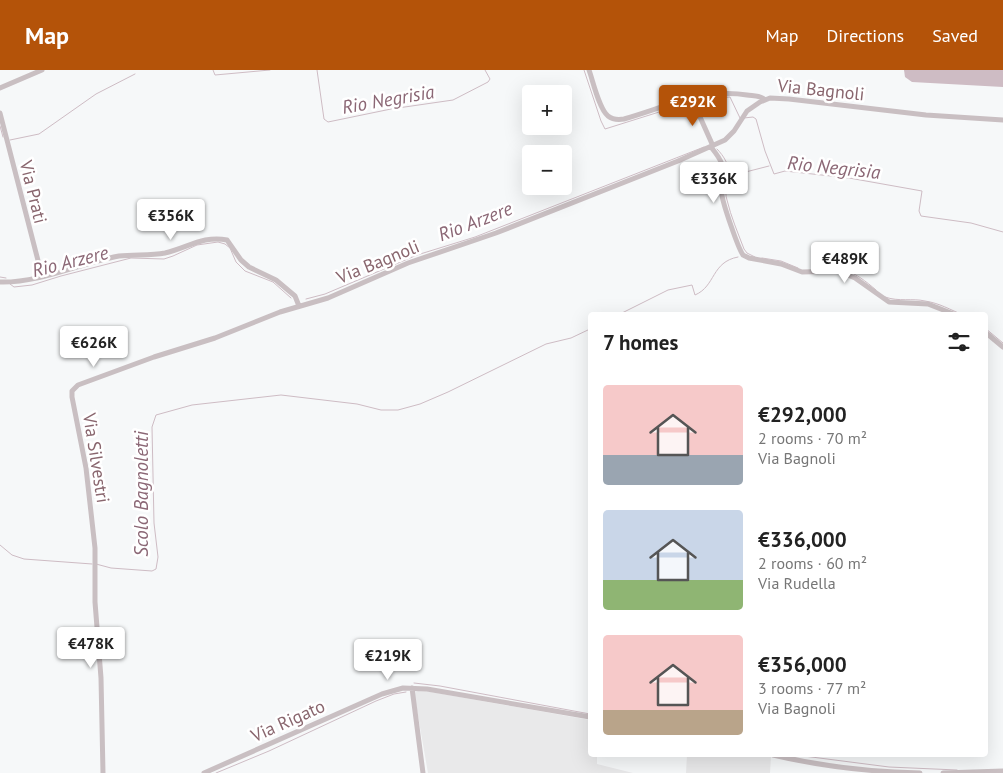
<!DOCTYPE html>
<meta charset="utf-8">
<style>
:root{--surface:#fff;--page:#f6f6f6;--text:#222;--muted:#767676;--accent:#b45309}
body{margin:0;font-family:"PT Sans",sans-serif;background:var(--page);color:var(--text);height:100vh;display:flex;flex-direction:column;font-size:19px;white-space:nowrap}
*{box-sizing:border-box;margin:0}
p{font-size:16px;color:var(--muted)}
.icon{flex:none;width:28px;height:28px;fill:none;stroke:currentColor;stroke-width:2;stroke-linecap:round;stroke-linejoin:round}
.map{position:relative;flex:1;overflow:hidden}
.side{position:absolute;left:588px;top:242px;width:400px;height:445px;display:flex;flex-direction:column;background:var(--surface);border-radius:5px;box-shadow:0 5px 20px #0002}
.side>*{flex:none}
.fabs{position:absolute;left:522px;top:15px;display:grid;gap:10px}
.fabs a{display:grid;place-items:center;width:50px;height:50px;border-radius:5px;background:var(--surface);box-shadow:0 5px 20px #0002;font-size:25px}
.price{position:absolute;translate:-50% -42px;padding:0 11px;border-radius:5px;background:#fff;color:#222;font-size:16px;line-height:32px;filter:drop-shadow(0 1px 2px #0008)}
.price::after{content:'';position:absolute;left:50%;top:30px;width:15px;height:11px;margin-left:-8px;background:inherit;clip-path:polygon(0 0,100% 0,50% 100%)}
.price.selected{background:var(--accent);color:#fff}
ul{padding:0;list-style:none}
li{display:flex;align-items:center;gap:15px;height:125px;padding:0 15px}
li span{display:grid;place-items:center;flex:none;width:140px;height:100px;border-radius:5px;color:#555}
li>.icon{margin-inline-start:auto}
span .icon{width:60px;height:60px;fill:#fffc;stroke-width:1}
li b{font-size:21px}
h2{display:flex;justify-content:space-between;align-items:center;height:60px;padding:0 15px;font-size:21px}
header{display:flex;align-items:center;gap:30px;box-sizing:border-box;height:70px;padding:0 25px;background:var(--accent);color:#fff}
header strong{font-size:24px}
nav{display:flex;gap:28px;margin-inline-start:auto;font-size:18px}
.map>svg:first-child{display:block}
</style>
<header>
<strong>Map</strong>
<nav><a>Map</a><a>Directions</a><a>Saved</a></nav>
</header>
<div class="map">
<svg width="1003" height="703" viewBox="0 0 1003 703">
<rect width="100%" height="100%" fill="#f6f8f9"/>
<path fill="#e9e9ea" d="M420 620 590 650V685H597V694L633 703H428L414 623Z
M687 685H763L771 687 770 703H686Z"/>
<path fill="#cebcc4" d="M904 0H1003V17L912 12 905 7Z"/>
<g fill="none" stroke-linecap="round" stroke-linejoin="round">
<path stroke="#cebcc4" stroke-width="1" d="M213 0 215 5 270 0
M317 0 324 49 328 52 391 39 453 30 488 12 490 9 485 0
M584 0 601 51 605 59 691 32 695 33
M699 33C710 34 719 27 730 27L740 48
M744 48 753 47 756 49 765 81 774 104 785 101 849 108 922 121 919 141 921 146 971 153 1003 162
M0 56 3 67
M10 70 39 64 96 24 135 4
M717 79C724 86 730 96 729 107 728 116 724 121 727 130 731 147 738 163 744 179L747 183 755 187
M730 106 769 96
M762 188 781 191 798 198
M812 199C842 195 854 201 876 220
M0 207 6 208
M10 214 14 217 32 215 61 206 131 188 164 189 173 186 197 175 218 172 225 174 230 178 236 192 245 201 273 212 291 228
M885 227C899 232 912 228 925 231 939 233 951 240 963 245
M306 229 325 224 417 185 475 167 704 77
M618 245 668 220 692 215 695 225C716 216 711 192 738 187
M985 258 1003 273
M0 475 12 485 24 489 92 494
M96 494 111 498 152 501 156 499 158 487 154 453 152 357 156 345 192 335 281 325 357 334 381 340H398L420 334 448 322 546 274 571 268 590 259
M414 613 440 616 590 644
M796 685 889 697 957 700
M216 703 269 681 376 631 394 624 406 622"/>
<path stroke="#c9bfc2" stroke-width="5" d="M589 0C593 11 599 39 608 46 613 50 618 50 624 49 666 37 703 18 747 25 753 26 761 25 765 30
M0 18 42 0
M699 27 696 38 713 76
M0 43 42 206
M711 77C731 102 719 98 722 125 723 134 738 178 743 185L749 188 781 194 802 202 838 201 855 208 889 232 928 234 956 245
M0 212C41 213 80 193 119 186 134 184 150 186 165 183 187 178 204 165 227 170L241 190 249 197 276 210 295 226 299 236
M985 262 1003 277
M412 618 423 703
M773 685C820 696 871 702 920 703
M103 703 101 608 95 532V478L86 398 72 327V321L78 315 154 287 215 268 280 242 328 228 408 193 496 163 678 91 725 70 734 61 747 41 760 32 770 28 789 29 926 45 1003 50
M204 703 382 624 403 618 427 619 590 647
M943 703 1003 701"/>
</g>
<g text-anchor="middle" stroke-width="5" stroke-linejoin="round" paint-order="stroke">
<g font-size="18" fill="#89666e" stroke="#fff">
<text transform="translate(821 20) rotate(6)" y="6">Via Bagnoli</text>
<text transform="translate(33 122) rotate(76)" y="6">Via Prati</text>
<text transform="translate(378 192) rotate(-22)" y="6">Via Bagnoli</text>
<text transform="translate(96 388) rotate(81)" y="6">Via Silvestri</text>
<text transform="translate(288 651) rotate(-24)" y="6">Via Rigato</text>
</g>
<g font-size="19" font-style="italic" fill="#8b6775" stroke="#fff">
<text transform="translate(388 29) rotate(-10)" y="7">Rio Negrisia</text>
<text transform="translate(834 97) rotate(6)" y="7">Rio Negrisia</text>
<text transform="translate(475 151) rotate(-21)" y="7">Rio Arzere</text>
<text transform="translate(70 191) rotate(-14)" y="7">Rio Arzere</text>
<text transform="translate(141 424) rotate(-90)" y="7">Scolo Bagnoletti</text>
</g>
</g>
</svg>
<div class="fabs">
<a>+</a>
<a>−</a>
</div>
<b class="price selected" style="left:693px;top:57px">€292K</b>
<b class="price" style="left:714px;top:134px">€336K</b>
<b class="price" style="left:171px;top:171px">€356K</b>
<b class="price" style="left:845px;top:214px">€489K</b>
<b class="price" style="left:94px;top:298px">€626K</b>
<b class="price" style="left:91px;top:599px">€478K</b>
<b class="price" style="left:388px;top:611px">€219K</b>
<section class="side">
<h2>7 homes<svg class="icon" aria-label="filters" viewBox="0 0 24 24"><path d="M4 7h16M4 17h16"/><circle cx="9" cy="7" r="2"/><circle cx="15" cy="17" r="2"/></svg></h2>
<ul>
<li><span style="background:linear-gradient(#f6c9c9 70%,#9aa5b1 0)"><svg class="icon" aria-label="home" viewBox="0 0 24 24"><path d="M3 11l9-7 9 7M6 9v11h12V9"/></svg></span><div><b>€292,000</b><p>2 rooms · 70 m²</p><p>Via Bagnoli</p></div></li>
<li><span style="background:linear-gradient(#c9d6e8 70%,#8fb573 0)"><svg class="icon" aria-label="home" viewBox="0 0 24 24"><path d="M3 11l9-7 9 7M6 9v11h12V9"/></svg></span><div><b>€336,000</b><p>2 rooms · 60 m²</p><p>Via Rudella</p></div></li>
<li><span style="background:linear-gradient(#f6c9c9 75%,#b9a48a 0)"><svg class="icon" aria-label="home" viewBox="0 0 24 24"><path d="M3 11l9-7 9 7M6 9v11h12V9"/></svg></span><div><b>€356,000</b><p>3 rooms · 77 m²</p><p>Via Bagnoli</p></div></li>
</ul>
</section>
</div>
